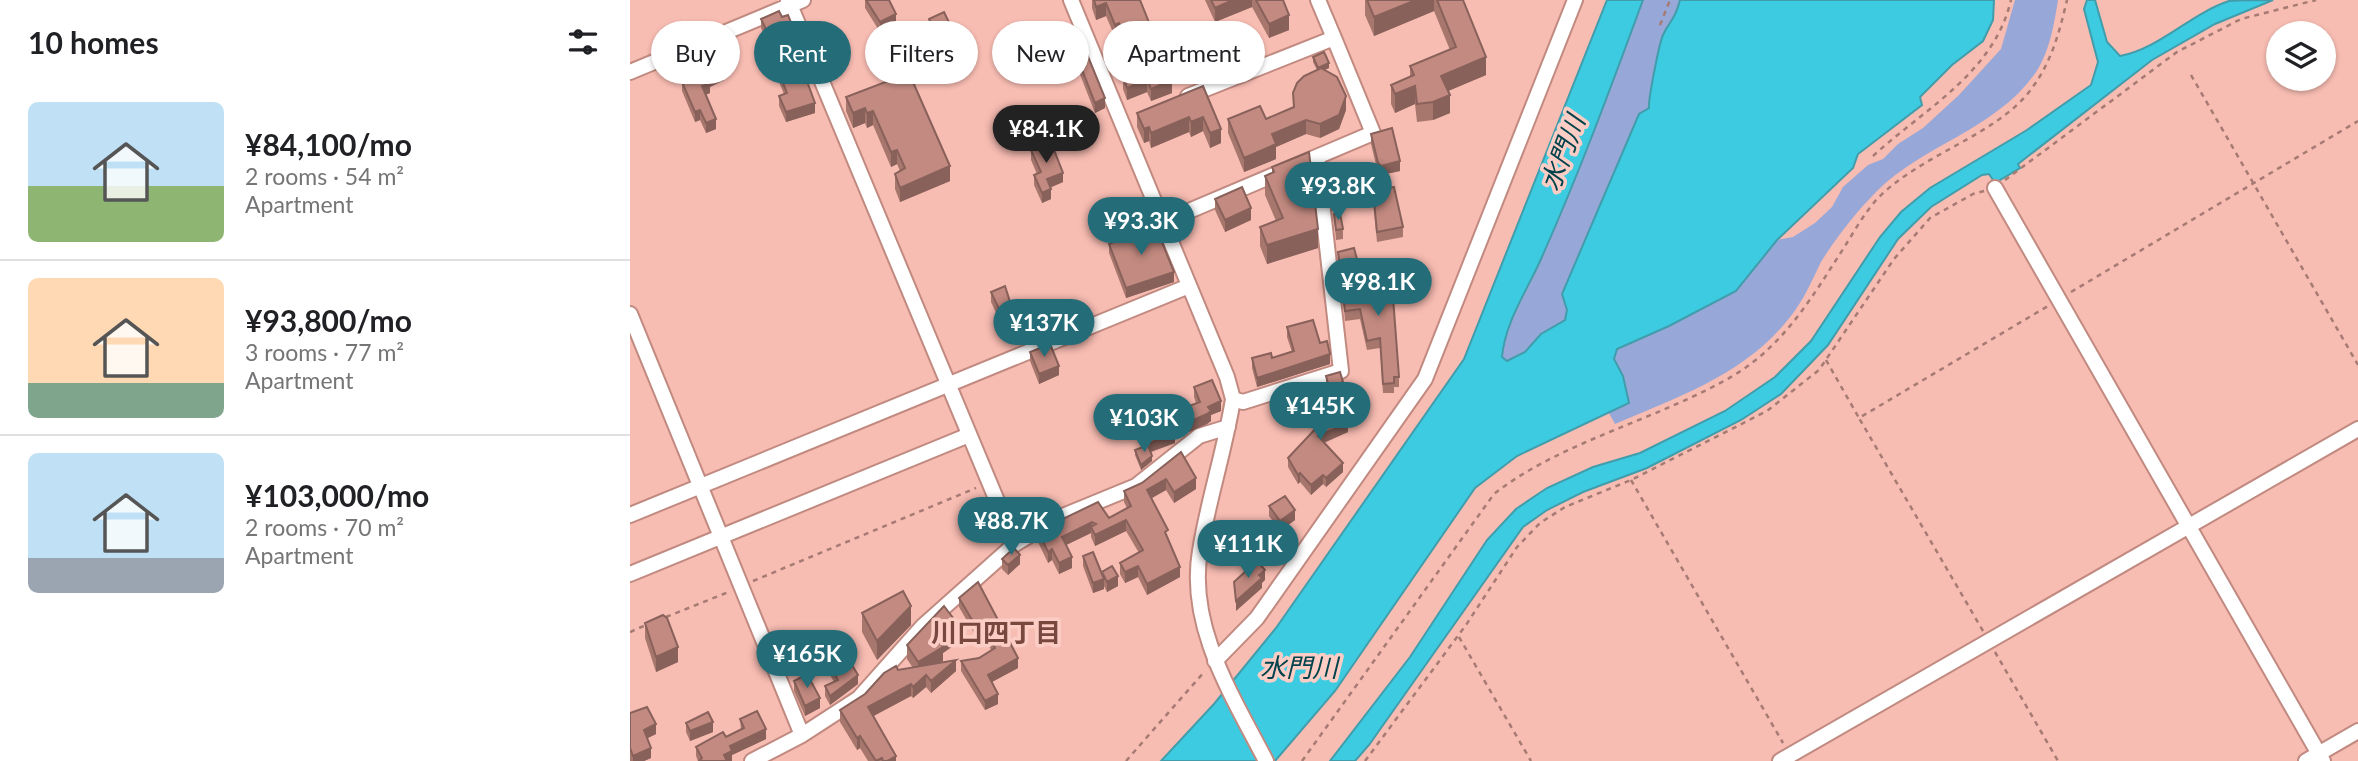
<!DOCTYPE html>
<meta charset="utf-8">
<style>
:root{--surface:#fff;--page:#f6f6f6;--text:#202124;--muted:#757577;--line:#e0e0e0;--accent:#246c78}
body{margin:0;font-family:Lato,"Noto Sans JP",sans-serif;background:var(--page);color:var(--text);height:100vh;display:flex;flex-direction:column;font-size:26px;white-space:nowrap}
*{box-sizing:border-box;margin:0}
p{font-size:23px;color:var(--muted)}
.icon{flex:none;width:38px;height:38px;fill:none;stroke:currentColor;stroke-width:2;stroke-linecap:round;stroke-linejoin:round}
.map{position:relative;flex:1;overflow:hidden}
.panel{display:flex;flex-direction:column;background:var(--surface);width:630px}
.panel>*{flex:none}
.hud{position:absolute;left:21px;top:21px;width:665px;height:63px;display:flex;gap:14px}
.fabs{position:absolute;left:1636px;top:21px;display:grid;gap:14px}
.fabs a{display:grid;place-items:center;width:70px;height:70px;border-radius:50%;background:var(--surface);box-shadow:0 2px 5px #0004;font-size:35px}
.price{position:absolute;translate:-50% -60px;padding:0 16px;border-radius:24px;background:var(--accent);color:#fff;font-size:23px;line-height:46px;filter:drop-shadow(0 2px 4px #0008)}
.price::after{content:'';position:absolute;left:50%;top:42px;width:21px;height:16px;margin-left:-10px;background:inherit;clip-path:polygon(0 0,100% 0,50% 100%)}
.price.selected{background:#222;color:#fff}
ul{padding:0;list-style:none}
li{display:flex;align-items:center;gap:21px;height:175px;padding:0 28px}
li+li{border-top:2px solid var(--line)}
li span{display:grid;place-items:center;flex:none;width:196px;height:140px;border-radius:10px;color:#555}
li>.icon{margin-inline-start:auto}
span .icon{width:84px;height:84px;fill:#fffc;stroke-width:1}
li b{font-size:30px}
h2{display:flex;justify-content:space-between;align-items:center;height:84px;padding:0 28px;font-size:30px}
.tag{padding:0 24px;border-radius:32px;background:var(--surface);box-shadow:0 2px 5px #0004;font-size:24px;line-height:63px}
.tag.selected{background:var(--accent);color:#fff}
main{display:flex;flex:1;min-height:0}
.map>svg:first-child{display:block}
</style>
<main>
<section class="panel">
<h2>10 homes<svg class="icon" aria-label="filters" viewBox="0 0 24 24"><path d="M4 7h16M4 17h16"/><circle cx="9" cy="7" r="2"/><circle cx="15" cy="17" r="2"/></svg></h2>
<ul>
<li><span style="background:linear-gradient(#bfe0f5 60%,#8fb573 0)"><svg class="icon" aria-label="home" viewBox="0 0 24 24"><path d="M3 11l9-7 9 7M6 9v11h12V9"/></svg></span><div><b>¥84,100/mo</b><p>2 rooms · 54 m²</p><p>Apartment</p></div></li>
<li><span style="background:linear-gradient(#ffd9b3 75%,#7fa58c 0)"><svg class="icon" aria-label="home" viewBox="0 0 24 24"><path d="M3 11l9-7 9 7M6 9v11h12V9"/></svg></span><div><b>¥93,800/mo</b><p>3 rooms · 77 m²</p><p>Apartment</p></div></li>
<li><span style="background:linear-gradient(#bfe0f5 75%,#9aa5b1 0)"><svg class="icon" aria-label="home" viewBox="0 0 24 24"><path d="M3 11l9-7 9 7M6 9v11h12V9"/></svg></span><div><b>¥103,000/mo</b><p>2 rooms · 70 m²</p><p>Apartment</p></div></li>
</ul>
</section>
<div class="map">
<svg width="1728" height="761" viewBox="0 0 1728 761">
<rect width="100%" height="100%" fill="#f7bcb2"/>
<path fill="#97a7d8" d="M1013 0H1050C1045 21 1039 20 1033 35 1029 44 1019 100 1019 108L1009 114 932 294 937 310 935 320 911 334 895 352 877 362 872 357C876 319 901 289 913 254 945 169 981 85 1013 0Z
M1385 0H1428C1424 25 1419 55 1404 75 1364 130 1293 145 1247 191 1227 211 1205 239 1191 262 1183 278 1176 295 1166 309 1122 372 1053 395 985 424L979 413 999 403 993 376 984 359 987 349 1100 294 1147 240 1163 237 1185 223 1202 207 1213 187 1238 165 1253 159 1268 144 1293 128 1329 95 1371 49Z"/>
<path fill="#3dcbe1" stroke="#419dab" stroke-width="2" d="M977 0H1013C981 87 949 174 911 259 897 291 875 322 872 357L877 361 895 352 911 334 935 320 937 310 932 294 1009 114 1019 108C1018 100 1029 44 1033 35 1039 21 1045 21 1050 0H1364L1363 20 1353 41 1322 65 1290 97 1292 105 1228 154 1223 168 1147 240 1106 291 1039 326 987 349 984 359 993 376 999 403 887 456 845 488 705 691 645 761H531L584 704 646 628 834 359Z
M1457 0H1465L1477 42 1490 56C1529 49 1560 14 1599 1 1612 0 1630 0 1643 0L1585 24 1522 60 1388 164 1390 168 1365 183 1359 174 1352 175 1301 207 1268 239 1198 345 1151 394 1111 420 1017 468 953 492 917 510 893 527 739 745 725 761H700L780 657 857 540 886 509 917 488 963 467 1010 453 1095 411 1145 377 1181 341 1250 237 1271 212 1300 188 1397 130 1461 85 1468 62 1454 9Z"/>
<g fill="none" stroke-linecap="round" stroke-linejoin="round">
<g stroke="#c18a80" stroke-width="18">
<path id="minor" d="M158 0 385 544
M441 0 597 377 603 399C595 450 578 500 570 551 557 626 603 697 636 761
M688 0 704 38
M0 72 173 0
M1365 188 1693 761
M533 222 743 133 704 38 558 96
M0 314 172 735
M603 399 613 402 711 371 687 157
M0 515 559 286
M0 574 339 435
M585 661 627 618 795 379 945 0
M122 761 172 735 229 698 293 626 385 544 428 518 506 486 569 436 598 427
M1150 761 1728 429
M1676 761 1728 731"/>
</g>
<path stroke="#a67b74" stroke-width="2.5" stroke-dasharray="5 5" stroke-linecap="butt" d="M1030 25 1040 0
M1561 75 1728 365
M1243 156C1294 109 1364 73 1381 0
M1375 180 1547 52 1611 19 1686 0
M1441 292 1728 121
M1196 360 1229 418
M1001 480 1153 743
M123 581 346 488
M36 617 101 591
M1353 631 1229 418 1418 306
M0 632 16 625
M829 637 901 761
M1365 652 1428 761
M496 761 575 671
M672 761 864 494C931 441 1031 419 1106 374 1156 343 1184 294 1215 246 1225 230 1235 212 1248 198 1292 154 1364 136 1399 92 1421 64 1429 34 1437 0
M735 761 836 625 887 547 910 523 935 507 1001 480 1137 411 1189 370 1264 259 1300 218 1343 194 1354 191"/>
<use href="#minor" stroke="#fff" stroke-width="14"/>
</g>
<path fill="#a7776e" d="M235 0H259L266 24 250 32 235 8Z
M462 0H510L542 93 521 101 517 92 497 100 493 89V76L506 71 489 36 485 37 476 16 466 20 462 8Z
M575 0H653L659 30 639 38 622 7 585 22Z
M735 0H833L856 75 818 91 820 113 803 120 787 122 785 104 765 113 761 104V85L780 77V66L820 50 804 11 744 36 735 15Z
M152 17 162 35 160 36 185 113 156 122 149 106V96L154 94 147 77 146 59 131 28V19Z
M299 19 324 43 308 50 299 28Z
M439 36 475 108 465 113 439 46Z
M286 51 304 67 291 73 286 61Z
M50 52 94 80 80 87V93L76 95 86 129 76 133 70 120 65 122 52 91V82L57 80 50 62Z
M683 57 699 68 694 70 716 110 709 129 690 138 676 134 646 147V159L614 172 598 133V119H636L663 107V93L687 70 683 62Z
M279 73 320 181 270 202 265 189V174L270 171 267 164 261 167 243 125 237 128 235 123 223 128 216 111V97Z
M573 86 591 143 580 148 573 131 561 137 559 132 521 148 519 141 514 143 507 127V113Z
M741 134 770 171 751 175 748 173 741 144Z
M401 150 433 182 421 187V199L412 203 404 185V175L407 174 401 160Z
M642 167 688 248 637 264 630 246V227L646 221 635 195V176L642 173Z
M743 191 773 227V237L747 242 743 201Z
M585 199 621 220 595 232 585 210Z
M704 214 713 229V239L706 240Z
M479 244 544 282 496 298 479 253Z
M730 274 769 377V387H764V393H753L750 348 737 350 730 319 715 321 713 294 731 289Z
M361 292 387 334 378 338 361 302Z
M657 327 690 343 700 364 627 387 622 368V358H642L662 352 657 337Z
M400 352 429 375 409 384 400 361Z
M696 376 713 392 709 393 718 432 694 443 713 472 696 487 693 484 681 495 670 482 668 484 658 467V458L688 426 685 412V402L699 396 696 386Z
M564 387 591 411 581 415V421L577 424 559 432 549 420V410L566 403 564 397Z
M509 411 545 443 521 452 522 461 511 470 505 455V450L518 445 509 421Z
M551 452 566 489 544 503 536 490 521 498 538 539 550 577 517 595 508 577 495 583 490 574V563L509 553 496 531 465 546 461 537V533L436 545 442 568 429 574 422 560 418 563 408 542V531L479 518 497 508 494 502V491L512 483Z
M639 506 665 520 650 531 639 516Z
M453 556 472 572 488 586 477 592 474 586V589L463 593 453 566Z
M372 559 390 564 378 575 372 569Z
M348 582 388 668 362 682 368 704 355 710 331 671V661L349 658 361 650 354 636 348 640 329 607V598Z
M232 613 281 625 247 660 232 632Z
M15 623 48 662 26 672 15 638Z
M330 641 313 653V661L309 663 326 671 301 693 296 687 283 698 281 696 243 716 266 761H238L230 748 227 750 210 722V710L235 694 283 668 277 659V645Z
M192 651 228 684 200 705 195 696V686L204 682 192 660Z
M164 681 190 708 175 716 164 691Z
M0 713 26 734 17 738 21 758 14 761H0Z
M110 719 136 739 102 755V761H68L66 756V747L96 737 111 730Z
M56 723 83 732 60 741 56 732Z"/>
<path fill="#88615a" d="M603 0H622V7L585 22V8Z
M786 0H804V11L744 36V17Z
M476 3V16L466 20V7Z
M266 14V24L250 32V22Z
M659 15V30L639 38V24Z
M489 23V36L485 37V25Z
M162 25V35L157 37V27Z
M324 33V43L308 50V40Z
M856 57V75L811 94V76Z
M304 58V67L291 73V63Z
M699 63V68L688 73V68Z
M94 71V80L80 87V93L72 96V86L78 78Z
M517 79V92L497 100V88Z
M542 80V93L521 101V89Z
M785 86V104L765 113V94Z
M820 95V113L803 120V102Z
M716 96V110L709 129 690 138V124Z
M475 98V108L465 113V103Z
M185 103V113L156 122V112Z
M235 108V123L223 128V113Z
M70 110V120L65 122V112Z
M243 111V125L237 128V113Z
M559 117V132L521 148V133Z
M573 117V131L561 137V122Z
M86 119V129L76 133V123Z
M676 120V134L646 147V159L614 172V158L642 134Z
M519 127V141L514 143V129Z
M591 129V143L580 148V133Z
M267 150V164L261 167V152Z
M770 161V171L751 175V166Z
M320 166V181L270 202V188Z
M433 173V182L417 189V179Z
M421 189V199L412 203V193Z
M621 208V220L595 232V220Z
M688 229V248L637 264V245Z
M728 263V273L710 277V268Z
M544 272V282L496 298V288Z
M387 324V334L378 338V328Z
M700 354V364L627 387V378Z
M429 366V375L409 384V374Z
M713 382V392L699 396V387Z
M591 401V411L581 415V421L577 424 559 432V422L578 407Z
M718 423V432L688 445V436Z
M545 433V443L520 452V443Z
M522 456V461L511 470V465Z
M713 463V472L696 487V478Z
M670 473V482L668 484V475Z
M693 475V484L681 495V485Z
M566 478V489L544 503V492Z
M536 479V490L517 501V490Z
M665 510V520L650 531V521Z
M496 520V531L465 546V535Z
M462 522 461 533 432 547V537Z
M422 549V560L418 563V552Z
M390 555V564L378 575V565Z
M442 557V568L429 574V563Z
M508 566V577L495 583V572Z
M550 567V577L517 595V584Z
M635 570V580L632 583V588L606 611V601Z
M488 576V586L477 592V582Z
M474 579V589L463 593V583Z
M281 606V625L247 660V641Z
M330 627V641L313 653V661L288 675V662L309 642Z
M354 627V636L348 640V630Z
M48 647V662L26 672V657Z
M388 658V668L358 684V675Z
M326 660V671L301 693V681Z
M228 675V684L200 705V696Z
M296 675V687L283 698V687Z
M281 684V696L238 719V707Z
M368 694V704L355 710V701Z
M190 698V708L175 716V706Z
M83 722V732L60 741V731Z
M26 724V734L14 740V730Z
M136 729V739L102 755V761H94V755L100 746Z
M230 736V748L227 750V738Z
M21 748V758L14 761H3V756Z
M266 756V761H257Z"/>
<path fill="#c28a80" stroke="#88615a" stroke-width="2" d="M236 0H259L266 14 250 22Z
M464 0H510L542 80 521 89 517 79 497 88 493 76 511 69 489 23 485 25 476 3 466 7Z
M581 0H603L585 8Z
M626 0H653L659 15 639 24Z
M737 0H786L744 17Z
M807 0H833L856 57 811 76 820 95 803 102 787 104 785 86 765 94 761 85 784 75 780 66 826 47Z
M149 11 152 17 158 15 162 25 157 27 185 103 156 112 149 96 157 93 147 68 149 66 146 57 149 55 131 19Z
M314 12 324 33 308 40 299 19Z
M448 32 475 98 465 103 439 36Z
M84 38 94 71 78 78 80 83 72 86 86 119 76 123 70 110 65 112 52 82 61 78 50 52Z
M299 45 304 58 291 63 286 51Z
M694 52 699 63 688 68 683 57Z
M691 68 707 77 716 96 709 115 690 124 676 120 642 134 646 144 614 158 598 119 630 106 636 119 664 107 663 93 667 83 674 76Z
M279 73 320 166 270 188 265 174 275 168 267 150 261 152 243 111 237 113 235 108 223 113 216 97Z
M573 86 591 129 580 133 573 117 561 122 559 117 521 133 519 127 514 129 507 113Z
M762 128 770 161 751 166 748 163 741 134Z
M421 142 433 173 417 179 421 189 412 193 404 175 411 172 401 150Z
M679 152 688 229 637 245 630 227 653 218 635 176 644 172 642 167Z
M612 187 621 208 595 220 585 199Z
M764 187 773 227 747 232 743 191Z
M710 213 713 229 706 230 704 214Z
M525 225 544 272 496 288 479 244Z
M724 248 728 263 710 268 708 252Z
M752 269 755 285 762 284 769 377H764V383L753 384 750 338 737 341 730 309 715 311 713 294 732 289 730 274Z
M375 286 387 324 378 328 361 292Z
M683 320 690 343 697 341 700 354 627 378 622 358 641 353 642 358 664 351 657 327Z
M420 344 429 366 409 374 400 352Z
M710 372 713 382 699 387 696 376Z
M582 380 591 401 578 407 581 411 577 414 559 422 549 410 570 402 564 387Z
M709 391 718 423 688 436 713 463 696 478 693 475 681 485 670 473 668 475 658 458 690 424 685 402Z
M533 402 545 433 520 443 509 411Z
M518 445 522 456 511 465 505 450Z
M551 452 566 478 544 492 536 479 517 490 538 530 535 532 550 567 517 584 508 566 495 572 490 563 513 550 496 520 465 535 461 527 466 524 462 522 432 537 442 557 429 563 422 549 418 552 408 531 468 502 479 518 501 506 494 491 512 483Z
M655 496 665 510 650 521 639 506Z
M384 548 390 555 378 565 372 559Z
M463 552 474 579 463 583 453 556Z
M627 561 635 570 629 575 632 578 606 601 604 582Z
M482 566 488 576 477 582 472 572Z
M348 582 388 658 358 675 368 694 355 701 331 661 349 658 365 648 354 627 348 630 329 598Z
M273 591 281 606 247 641 232 613Z
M314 606 330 627 309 642 313 647 288 662 277 645Z
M33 615 37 618 48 647 26 657 15 623Z
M208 642 228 675 200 696 195 686 208 680 192 651Z
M326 660 301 681 296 675 283 687 281 684 238 707 266 756 257 761H253L252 758 246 761 230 736 227 738 210 710 235 694 254 673 266 666 268 670Z
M177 674 190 698 175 706 164 681Z
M17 707 26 724 14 730 21 748 3 756 0 748V713Z
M127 711 136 729 100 746 102 751 94 755 97 761H69L72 758 66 747 93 732 96 737 114 728 110 719Z
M78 712 83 722 60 731 56 723Z"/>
<g text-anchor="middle" stroke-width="7" stroke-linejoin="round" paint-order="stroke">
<g font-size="26" font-style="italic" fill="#00424b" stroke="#fccdc4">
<text transform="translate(933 153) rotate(-69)" y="9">水門川</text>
<text x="669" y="677">水門川</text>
</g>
<g font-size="26" font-weight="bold" fill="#78473e" stroke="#fccdc4">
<text x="366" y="642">川口四丁目</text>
</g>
</g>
</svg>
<div class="fabs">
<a><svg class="icon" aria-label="layers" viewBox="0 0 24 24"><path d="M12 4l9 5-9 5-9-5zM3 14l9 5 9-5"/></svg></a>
</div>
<b class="price selected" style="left:416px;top:165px">¥84.1K</b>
<b class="price" style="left:708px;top:222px">¥93.8K</b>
<b class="price" style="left:511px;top:257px">¥93.3K</b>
<b class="price" style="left:748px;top:318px">¥98.1K</b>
<b class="price" style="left:414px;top:359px">¥137K</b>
<b class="price" style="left:690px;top:442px">¥145K</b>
<b class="price" style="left:514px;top:454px">¥103K</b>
<b class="price" style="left:381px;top:557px">¥88.7K</b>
<b class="price" style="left:618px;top:580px">¥111K</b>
<b class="price" style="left:177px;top:690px">¥165K</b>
<div class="hud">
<a class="tag">Buy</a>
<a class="tag selected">Rent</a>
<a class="tag">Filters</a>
<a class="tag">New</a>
<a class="tag">Apartment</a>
</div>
</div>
</main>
